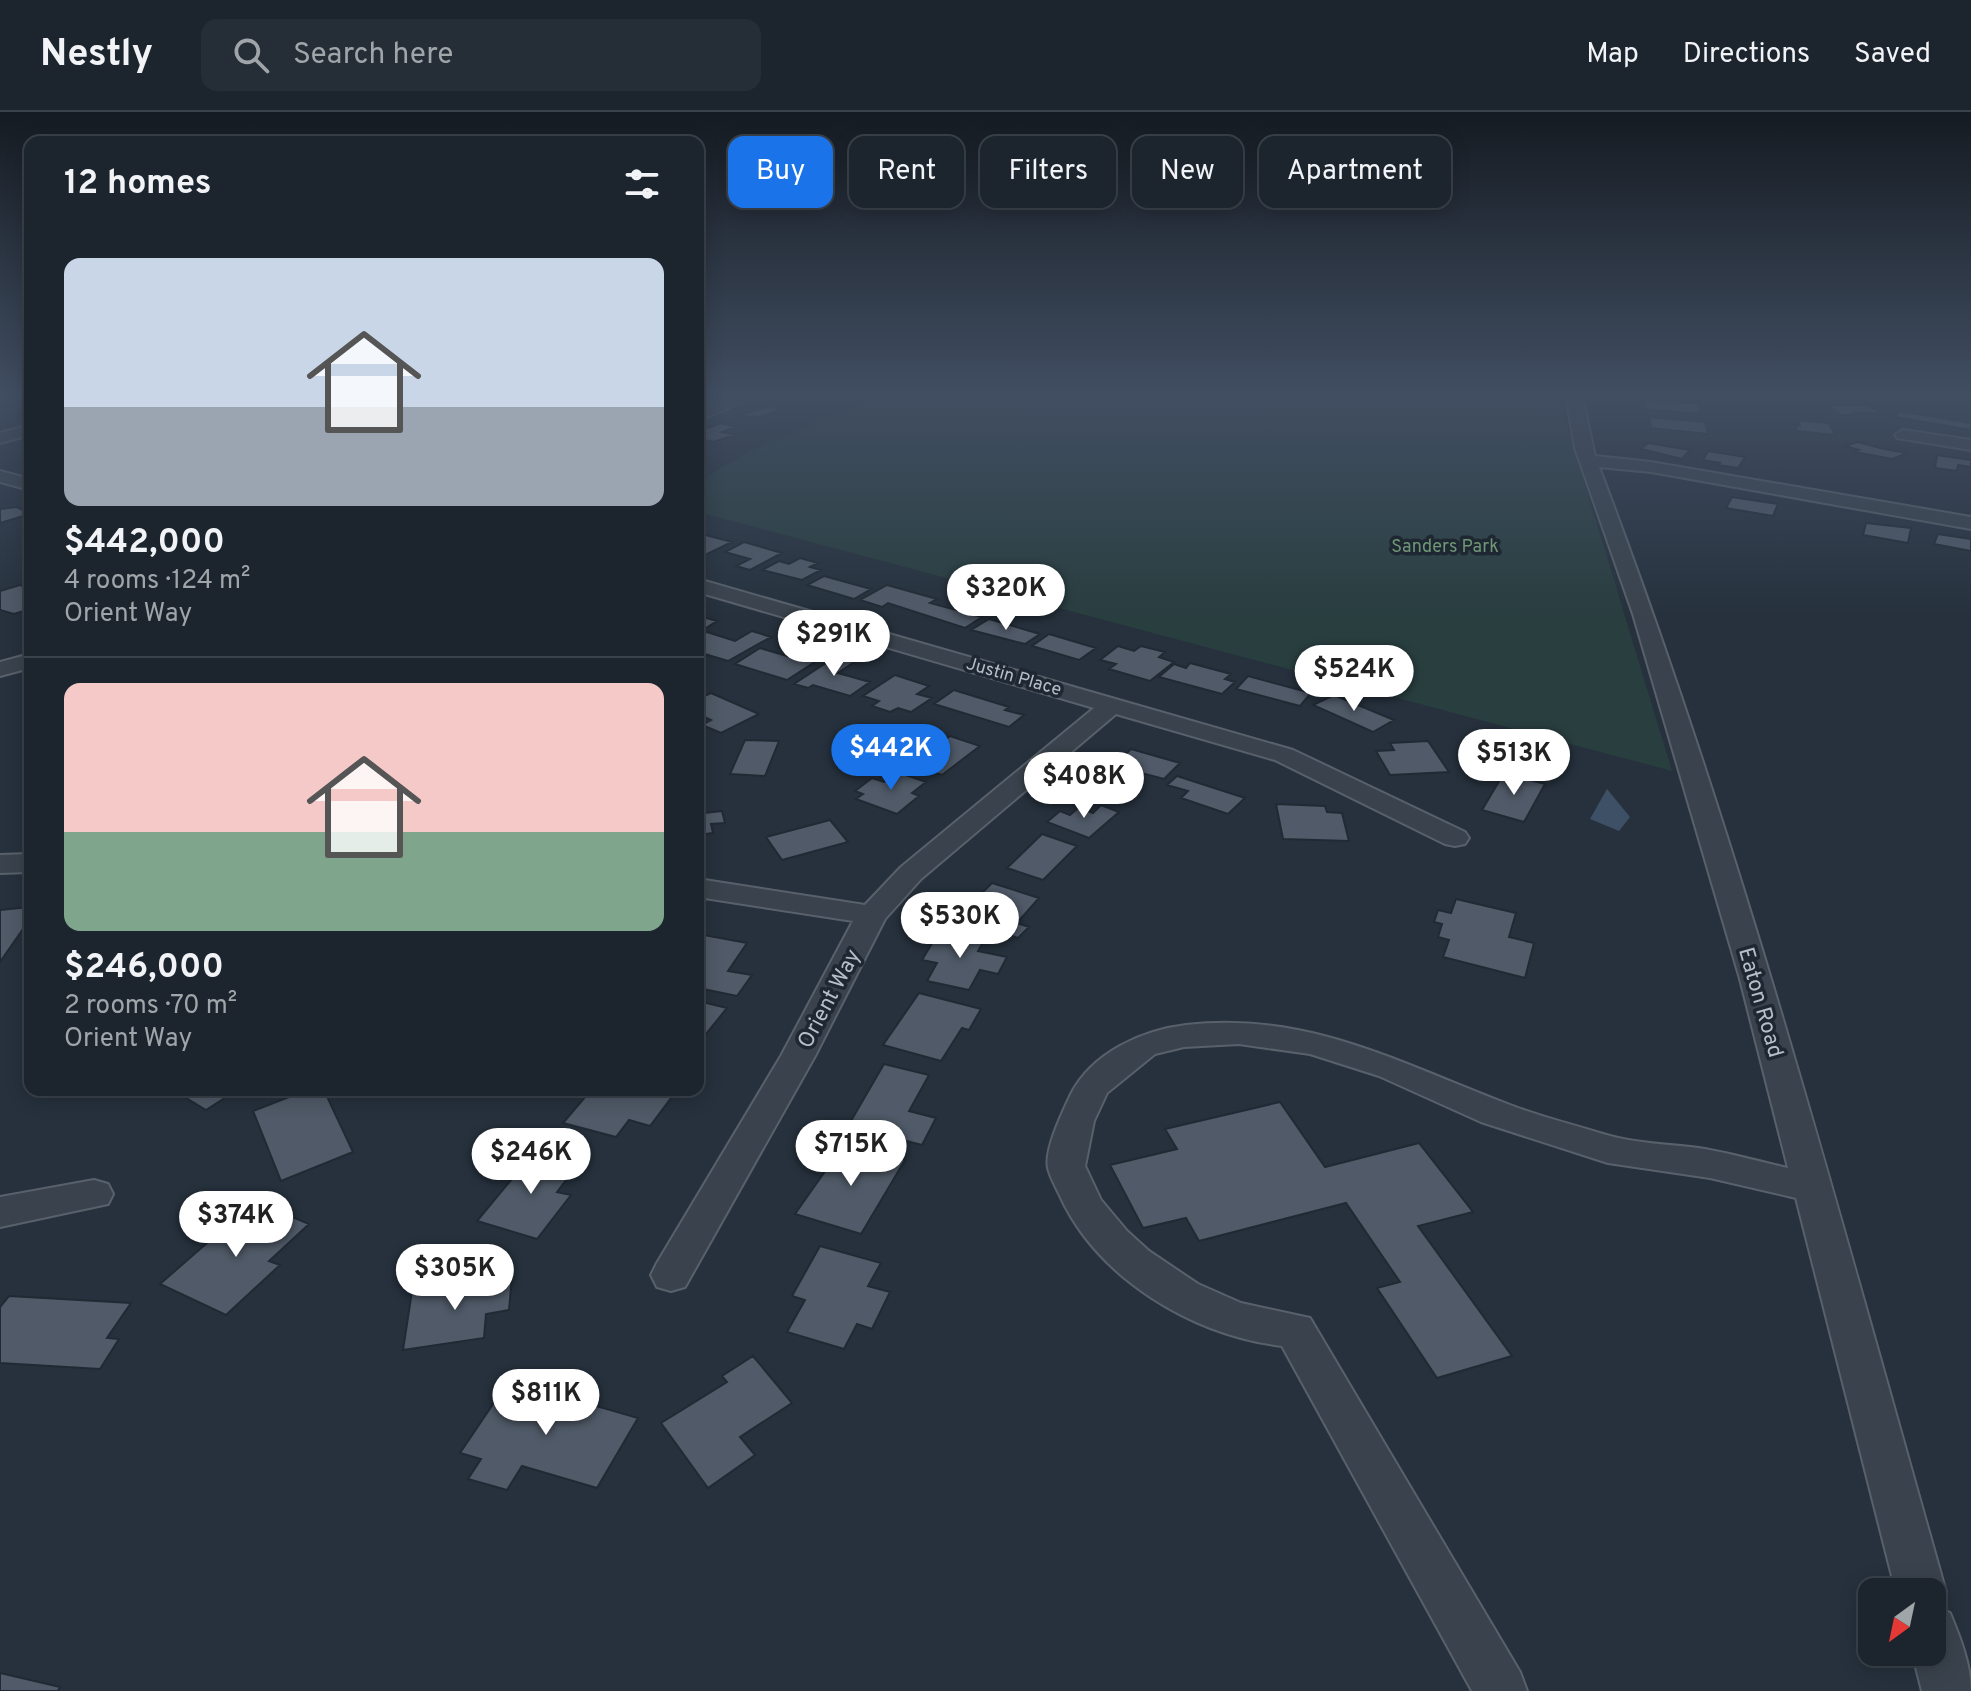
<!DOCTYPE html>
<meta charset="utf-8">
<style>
:root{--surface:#1c252e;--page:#252d36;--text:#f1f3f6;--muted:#a0a5aa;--line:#3a424a;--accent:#1a73e8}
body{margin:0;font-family:Overpass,sans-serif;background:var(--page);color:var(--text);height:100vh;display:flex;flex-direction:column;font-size:30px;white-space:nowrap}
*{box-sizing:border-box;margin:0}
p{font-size:26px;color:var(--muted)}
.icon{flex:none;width:44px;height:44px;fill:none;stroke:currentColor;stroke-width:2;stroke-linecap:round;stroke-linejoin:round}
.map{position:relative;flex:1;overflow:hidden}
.drawer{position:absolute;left:24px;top:24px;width:680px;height:960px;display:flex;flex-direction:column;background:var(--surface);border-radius:16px;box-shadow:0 4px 20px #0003,0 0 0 2px var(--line)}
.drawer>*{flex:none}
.guide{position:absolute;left:728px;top:24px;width:760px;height:72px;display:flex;gap:16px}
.needle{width:52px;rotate:213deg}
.controls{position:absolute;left:1858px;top:1466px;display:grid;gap:16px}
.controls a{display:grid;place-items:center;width:88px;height:88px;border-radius:16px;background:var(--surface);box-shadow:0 4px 20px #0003,0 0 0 2px var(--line);font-size:40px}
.price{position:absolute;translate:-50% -68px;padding:0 18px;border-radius:28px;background:#fff;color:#222;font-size:26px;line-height:52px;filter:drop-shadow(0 2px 4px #0008)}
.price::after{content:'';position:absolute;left:50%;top:48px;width:24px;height:18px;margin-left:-12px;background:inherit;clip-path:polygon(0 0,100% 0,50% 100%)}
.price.current{background:var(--accent);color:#fff}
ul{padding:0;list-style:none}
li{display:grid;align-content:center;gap:16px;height:424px;padding:0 40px}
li+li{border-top:2px solid var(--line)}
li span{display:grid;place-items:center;height:248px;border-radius:16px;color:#555}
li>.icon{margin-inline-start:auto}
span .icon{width:144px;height:144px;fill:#fffc;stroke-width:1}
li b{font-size:34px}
h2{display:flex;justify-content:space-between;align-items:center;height:96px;padding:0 40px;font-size:34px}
.chip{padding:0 28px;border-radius:16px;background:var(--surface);box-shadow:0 4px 20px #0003,0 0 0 2px var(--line);font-size:28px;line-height:72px}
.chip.current{background:var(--accent);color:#fff}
header{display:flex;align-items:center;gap:48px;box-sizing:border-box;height:112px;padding:0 40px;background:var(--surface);border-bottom:2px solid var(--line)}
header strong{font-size:38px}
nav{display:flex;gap:44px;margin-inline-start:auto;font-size:28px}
.search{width:560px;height:72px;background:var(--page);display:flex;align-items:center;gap:20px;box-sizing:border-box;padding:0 28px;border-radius:16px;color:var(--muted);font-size:30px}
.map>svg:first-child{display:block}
</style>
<header>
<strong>Nestly</strong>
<div class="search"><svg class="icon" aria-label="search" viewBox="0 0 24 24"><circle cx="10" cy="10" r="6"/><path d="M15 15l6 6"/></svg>Search here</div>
<nav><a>Map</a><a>Directions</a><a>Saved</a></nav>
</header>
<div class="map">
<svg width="1971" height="1579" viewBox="0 0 1971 1579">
<rect width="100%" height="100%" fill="#26313d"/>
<path fill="#293e3f" d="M880 284H1558L1672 659 698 400V370L748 340Z"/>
<path fill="#3d5065" d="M1607 677 1630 705 1619 719 1590 707Z"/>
<path fill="#505a68" stroke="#212a34" stroke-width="2" d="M1644 287 1699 292 1701 302 1645 297Z
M1826 293H1867L1883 302 1853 300 1858 303H1841Z
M770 294 782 297 760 305 735 304Z
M1899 299 1971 311V318L1895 305Z
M1649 305 1705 310 1708 322 1651 316Z
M1798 308 1829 311 1835 323 1797 319 1795 313 1800 314Z
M721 311 735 315 722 320 735 323 713 330 698 326V320Z
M1858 330 1884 337 1907 341 1892 347 1855 340 1859 338 1845 334Z
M1648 331 1690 338 1682 347 1641 337Z
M1708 339 1745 345 1738 356 1718 353 1720 351 1703 348Z
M1937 343 1971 348V355L1958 353 1957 359 1935 356Z
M1732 385 1778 392 1773 404 1726 396Z
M17 395 30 402 0 411V397Z
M1866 411 1911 416 1908 431 1863 423Z
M698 421 732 430 703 444 698 443Z
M1938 422 1971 427V439L1934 432Z
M744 430 782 441 750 458 736 454 750 447 725 440Z
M800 446 818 451 810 455 821 458 802 468 762 458 779 449 789 452Z
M824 464 871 477 854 487 807 473Z
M20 473 30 477V497L14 502 0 498V479Z
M887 473 937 487 930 491 982 505 965 516 888 491 882 495 860 488Z
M698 504H699L717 509 698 521Z
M989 507 1040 522 1025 532 971 518Z
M752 519 771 525 728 549 698 540V524L707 520 735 529Z
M1049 522 1096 536 1079 548 1032 534Z
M1118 534 1134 539 1141 534 1165 540 1159 545 1174 550 1150 569 1109 557 1116 552 1100 548Z
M760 536 790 545 806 536 827 542 787 568 735 552Z
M835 545 854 550 838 561 870 570 850 584 813 573 808 576 794 572Z
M1190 551 1231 562 1225 567 1235 570 1222 582 1159 565 1174 552 1186 556Z
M895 563 929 574 917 582 932 586 911 600 898 596 890 600 872 594 879 589 863 584Z
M1248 564 1311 581 1300 594 1236 577Z
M954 578 1009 595 1005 598 1024 603 1009 615 934 592Z
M711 581 759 602 721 621 702 613 711 608 698 602V587Z
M1334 583 1394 608 1373 620 1313 593Z
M950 624 980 634 942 663 905 651 929 633 936 635Z
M745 628 779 629 765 664 730 662Z
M1428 629 1449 660 1390 663 1376 639 1394 638 1390 631Z
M1131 637 1180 651 1164 667 1134 659 1124 669 1098 662 1108 652 1113 654Z
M897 660 926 670 912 681 919 684 897 702 856 687 863 682 855 679 872 666 884 670Z
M1504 661 1545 672 1524 710 1482 698Z
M1177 664 1245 686 1228 702 1181 686 1188 679 1167 673Z
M698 681H702L705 701 722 699 725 711 711 712 713 721 698 723Z
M1276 692 1325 694 1327 700 1342 701 1349 729 1283 727Z
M1101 693 1119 700 1089 726 1047 710 1060 699 1070 703 1079 695 1093 701Z
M830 708 848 730 782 748 766 725Z
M1042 722 1077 734 1043 768 1007 756Z
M992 771 1039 786 1017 811 1029 815 1018 826 947 801 962 787 973 790Z
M1456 787 1516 801 1509 825 1534 831 1525 866 1443 845 1449 828 1438 825 1442 812 1434 810 1438 798 1451 801Z
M30 795V807L0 850V798Z
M940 818 985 827 978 839 1007 845 998 862 980 858 969 878 927 869 937 851 922 848Z
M704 823 747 831 728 859 752 863 737 884 698 876V831Z
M919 881 981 897 969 918 962 916 941 949 883 933Z
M698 889 727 896 698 932Z
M884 952 929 963 909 999 936 1006 922 1033 848 1014Z
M173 978H237L206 998Z
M307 978H324L353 1040 281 1069 253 999Z
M591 978H677L650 1014 629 1008 616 1025 563 1011Z
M1280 990 1325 1055 1419 1031 1473 1100 1418 1114 1512 1244 1437 1266 1377 1176 1400 1170 1346 1091 1199 1129 1186 1106 1143 1116 1110 1053 1177 1037 1165 1017Z
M845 1031 905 1048 861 1122 795 1102Z
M535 1039 579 1051 557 1080 571 1083 537 1127 477 1109Z
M255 1089 309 1112 269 1149 280 1153 226 1203 160 1172Z
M820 1134 881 1151 868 1174 890 1180 872 1217 857 1212 844 1237 787 1220 805 1188 792 1184Z
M512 1164 509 1198 486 1202 484 1226 403 1238 412 1179Z
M9 1184 131 1191 107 1226 119 1227 100 1257 0 1251V1195Z
M753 1244 792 1291 740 1325 755 1343 708 1376 661 1311 727 1270 722 1264Z
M512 1264 569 1281 565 1285 638 1306 597 1376 522 1354 507 1378 468 1367 481 1347 460 1341Z
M0 1561 60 1575 58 1579H0Z"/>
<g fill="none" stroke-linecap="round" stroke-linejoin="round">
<g stroke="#58616b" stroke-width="4">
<path id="minor" d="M734 284H756L698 309V298Z
M1566 284H1582L1595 344 1651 350 1971 405V417L1651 360 1599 355C1739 722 1839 1102 1946 1480L1939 1496 1950 1501C1960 1525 1971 1553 1971 1579H1922L1912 1540H1932V1480H1896L1796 1086 1710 1066 1608 1051 1481 1010 1379 964 1310 942 1239 932 1184 935 1155 942 1107 981 1094 1009 1085 1054 1101 1088 1127 1119 1149 1139 1198 1172 1241 1191 1310 1206 1520 1560 1527 1579H1472L1282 1234C1193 1223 1098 1167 1060 1084 1056 1075 1050 1065 1048 1056 1044 1038 1063 999 1071 982 1092 941 1142 918 1186 913 1305 899 1398 950 1505 991 1537 1004 1571 1012 1603 1022 1635 1032 1672 1032 1705 1037 1733 1042 1761 1050 1788 1056L1740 867 1633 502 1575 336Z
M30 313V323L0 331V321Z
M1903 318 1971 328V338L1897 326 1895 323Z
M0 359 30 367V378L0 370Z
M698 467 1293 638 1465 720 1469 726 1465 732 1455 734 1445 732 1275 648 1116 602 921 767 885 807 815 944 685 1175 671 1179 657 1175 651 1163 657 1151 781 944 853 809 698 785V767L865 793 901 755 1094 596 698 480Z
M30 542V556L0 564V550Z
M30 742V760L0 761V743Z
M94 1068 108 1072 113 1082 108 1092 0 1115V1085Z"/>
</g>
<use href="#minor" fill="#3a434d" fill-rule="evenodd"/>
</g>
<linearGradient id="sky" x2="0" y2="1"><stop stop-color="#151b22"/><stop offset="0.56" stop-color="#414e62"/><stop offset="1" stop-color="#414e62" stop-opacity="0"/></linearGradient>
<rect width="1971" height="505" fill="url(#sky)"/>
<g text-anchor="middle" stroke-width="7" stroke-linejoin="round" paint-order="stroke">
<g font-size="18" fill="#6f9777" stroke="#1f2832">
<text x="1445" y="440">Sanders Park</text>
</g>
<g font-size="18" fill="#b6bec8" stroke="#1f2832">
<text transform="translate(1014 564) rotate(16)" y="6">Justin Place</text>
</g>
<g font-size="22" fill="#b6bec8" stroke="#1f2832">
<text transform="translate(828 886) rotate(-62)" y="8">Orient Way</text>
<text transform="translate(1762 890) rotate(74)" y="8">Eaton Road</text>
</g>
</g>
</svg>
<div class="controls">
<a><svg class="needle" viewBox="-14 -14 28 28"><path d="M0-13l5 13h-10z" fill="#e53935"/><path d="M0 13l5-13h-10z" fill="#a0a5aa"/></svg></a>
</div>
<b class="price" style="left:1006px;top:520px">$320K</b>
<b class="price" style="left:834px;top:566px">$291K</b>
<b class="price" style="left:1354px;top:601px">$524K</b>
<b class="price current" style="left:891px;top:680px">$442K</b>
<b class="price" style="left:1514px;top:685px">$513K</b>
<b class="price" style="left:1084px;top:708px">$408K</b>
<b class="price" style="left:960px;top:848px">$530K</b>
<b class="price" style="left:851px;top:1076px">$715K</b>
<b class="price" style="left:531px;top:1084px">$246K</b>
<b class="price" style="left:236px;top:1147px">$374K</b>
<b class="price" style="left:455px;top:1200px">$305K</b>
<b class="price" style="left:546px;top:1325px">$811K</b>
<div class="guide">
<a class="chip current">Buy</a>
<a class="chip">Rent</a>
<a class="chip">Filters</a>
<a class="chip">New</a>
<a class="chip">Apartment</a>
</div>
<section class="drawer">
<h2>12 homes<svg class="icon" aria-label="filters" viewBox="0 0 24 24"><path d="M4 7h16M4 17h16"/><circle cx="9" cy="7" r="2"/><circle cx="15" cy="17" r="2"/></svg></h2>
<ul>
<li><span style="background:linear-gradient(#c9d6e8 60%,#9aa5b1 0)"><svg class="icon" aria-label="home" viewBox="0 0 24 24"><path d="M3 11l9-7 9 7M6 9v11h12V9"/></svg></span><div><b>$442,000</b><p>4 rooms · 124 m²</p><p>Orient Way</p></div></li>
<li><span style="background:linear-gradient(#f6c9c9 60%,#7fa58c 0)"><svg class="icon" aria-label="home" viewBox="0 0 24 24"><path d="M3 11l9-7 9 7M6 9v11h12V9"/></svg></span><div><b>$246,000</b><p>2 rooms · 70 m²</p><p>Orient Way</p></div></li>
</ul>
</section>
</div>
